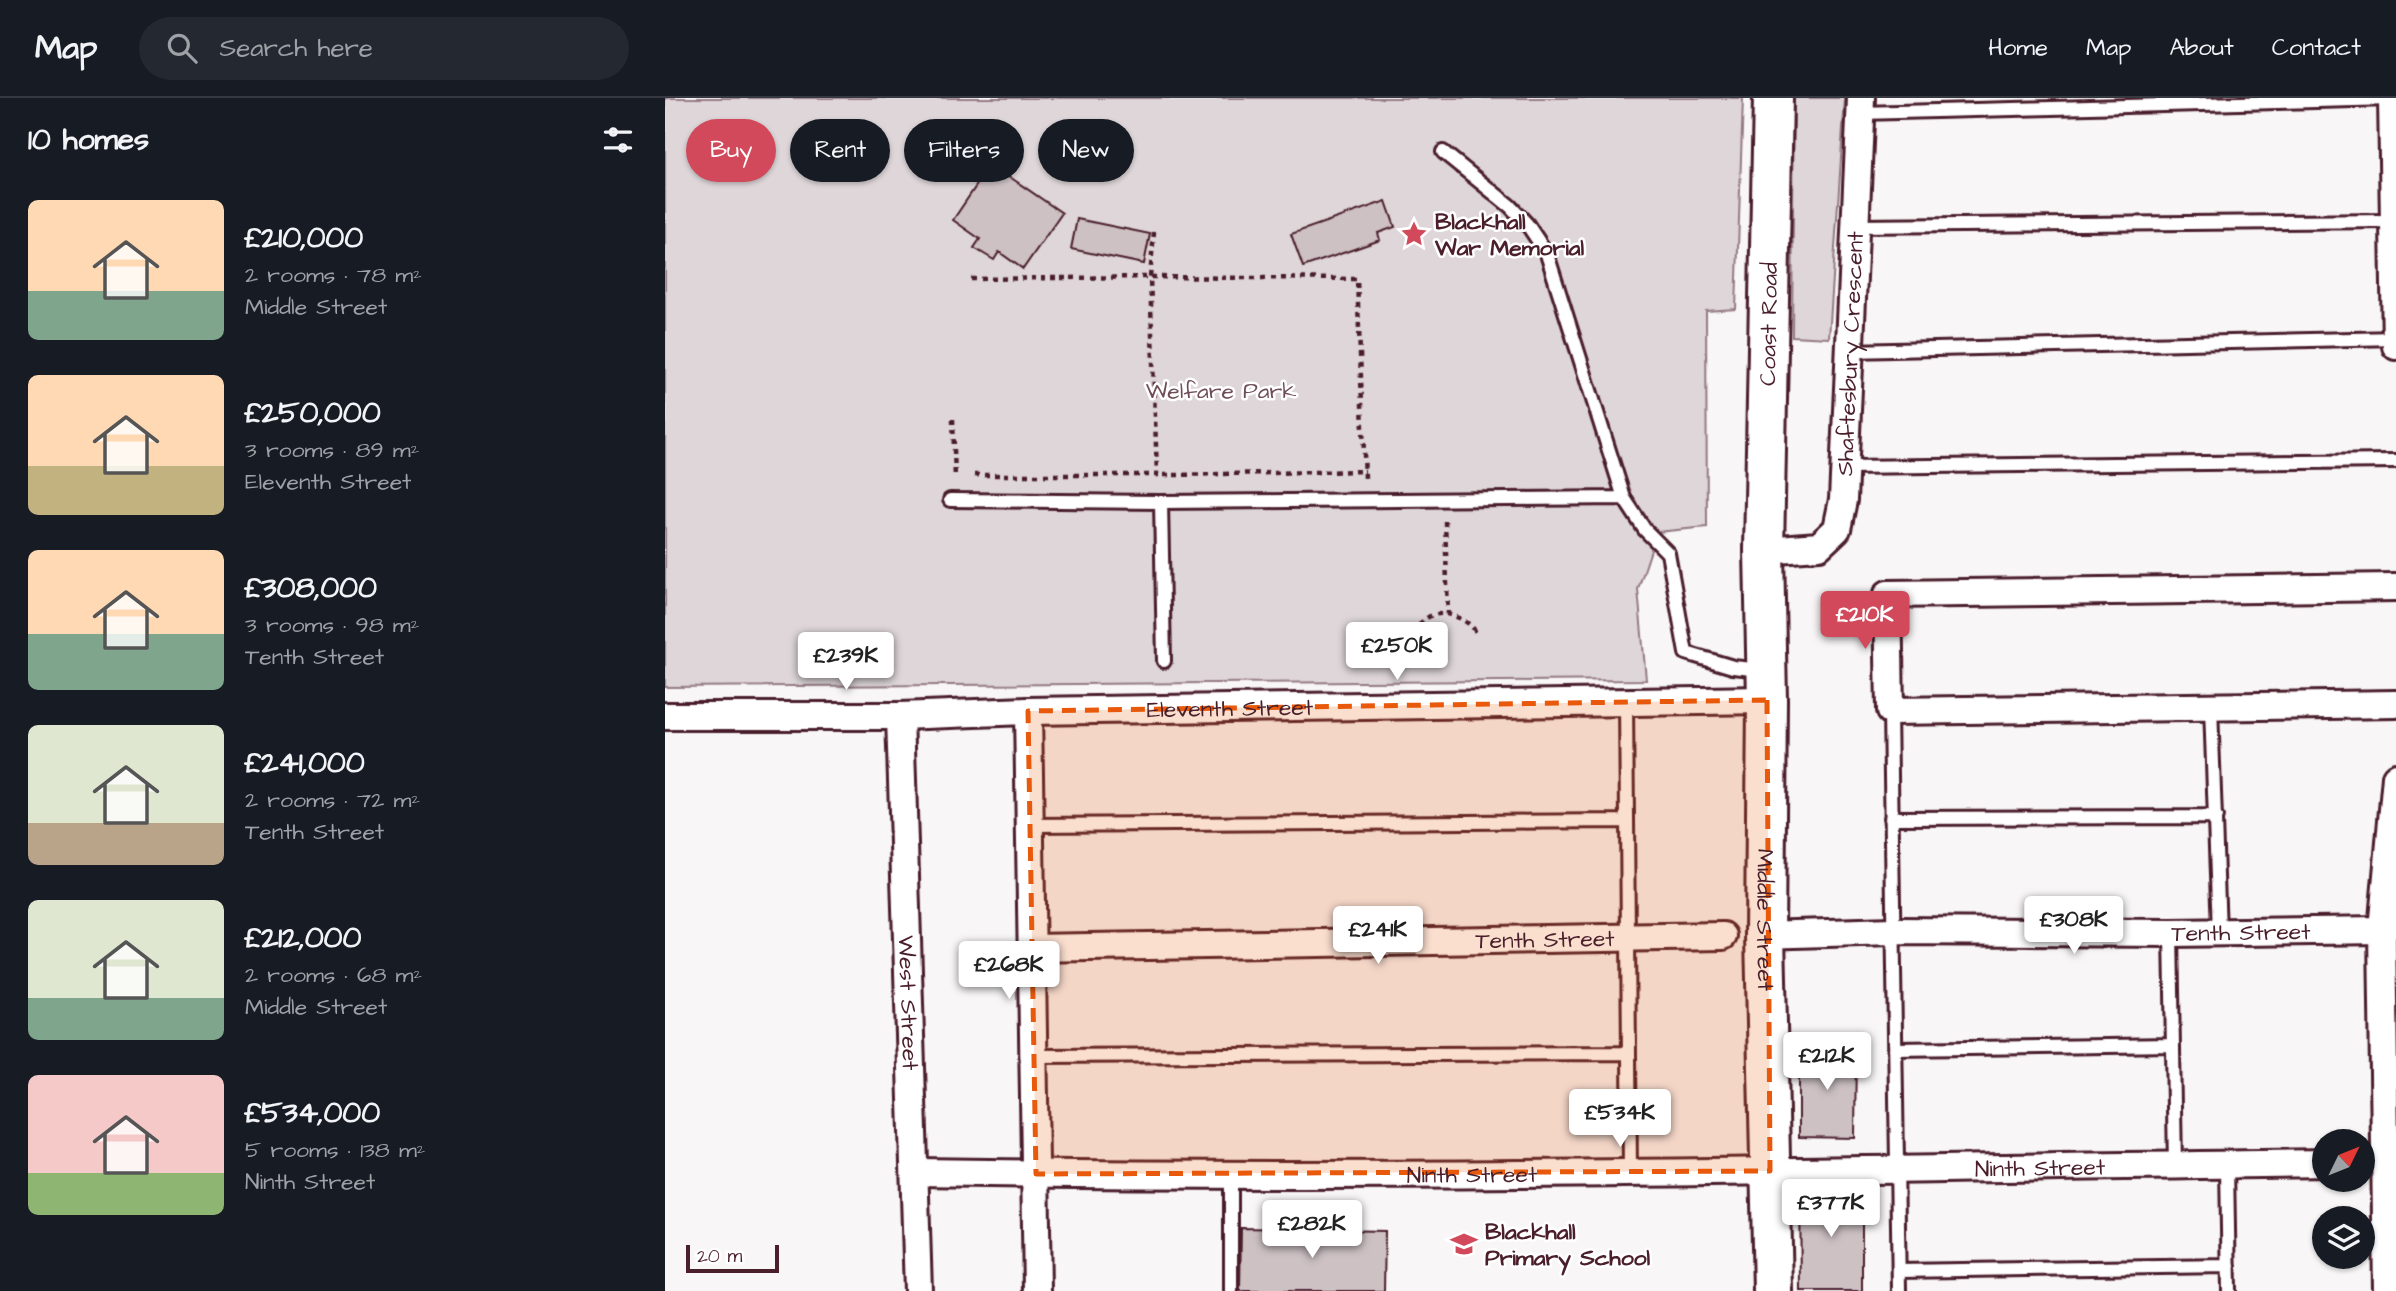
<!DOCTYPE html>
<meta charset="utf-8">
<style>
:root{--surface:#171b24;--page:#242831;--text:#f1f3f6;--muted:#9ea1a6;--line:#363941;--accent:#d1495b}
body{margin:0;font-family:"Architects Daughter",sans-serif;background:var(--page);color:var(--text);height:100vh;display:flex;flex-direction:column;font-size:26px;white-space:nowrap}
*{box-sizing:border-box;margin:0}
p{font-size:23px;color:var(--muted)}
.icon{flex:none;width:38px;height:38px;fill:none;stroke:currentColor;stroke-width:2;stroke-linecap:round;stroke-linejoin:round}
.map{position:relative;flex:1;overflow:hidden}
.side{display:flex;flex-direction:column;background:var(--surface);width:665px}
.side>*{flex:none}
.banner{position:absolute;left:21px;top:21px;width:665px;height:63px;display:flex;gap:14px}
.needle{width:46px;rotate:47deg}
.controls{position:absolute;left:1647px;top:1031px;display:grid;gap:14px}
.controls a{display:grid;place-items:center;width:63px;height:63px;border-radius:50%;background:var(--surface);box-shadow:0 2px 5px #0004;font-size:35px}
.scale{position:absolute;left:21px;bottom:18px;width:93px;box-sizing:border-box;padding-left:7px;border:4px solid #4a1f2b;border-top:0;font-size:19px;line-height:24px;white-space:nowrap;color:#4a1f2b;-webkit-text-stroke:5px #fff;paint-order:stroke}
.price{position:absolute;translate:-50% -60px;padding:0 16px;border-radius:7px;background:#fff;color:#222;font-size:23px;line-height:46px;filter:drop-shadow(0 2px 4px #0008)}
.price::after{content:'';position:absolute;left:50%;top:42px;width:21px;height:16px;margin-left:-10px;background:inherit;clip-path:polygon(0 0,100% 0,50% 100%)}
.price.on{background:var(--accent);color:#fff}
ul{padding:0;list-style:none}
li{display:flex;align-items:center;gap:21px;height:175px;padding:0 28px}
li span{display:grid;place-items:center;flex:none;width:196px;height:140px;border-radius:10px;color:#555}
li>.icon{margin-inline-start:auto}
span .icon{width:84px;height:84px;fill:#fffc;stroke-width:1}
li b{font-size:30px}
h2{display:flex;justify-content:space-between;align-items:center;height:84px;padding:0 28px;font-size:30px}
.pill{padding:0 24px;border-radius:32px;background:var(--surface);box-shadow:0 2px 5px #0004;font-size:24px;line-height:63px}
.pill.on{background:var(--accent);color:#fff}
header{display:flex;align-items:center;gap:42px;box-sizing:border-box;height:98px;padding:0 35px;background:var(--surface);border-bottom:2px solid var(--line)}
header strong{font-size:33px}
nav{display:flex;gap:38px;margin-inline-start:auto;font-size:24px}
.search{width:490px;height:63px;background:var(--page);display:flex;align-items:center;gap:18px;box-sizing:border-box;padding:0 24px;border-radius:38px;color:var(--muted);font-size:26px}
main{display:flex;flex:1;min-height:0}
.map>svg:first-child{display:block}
</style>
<header>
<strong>Map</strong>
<div class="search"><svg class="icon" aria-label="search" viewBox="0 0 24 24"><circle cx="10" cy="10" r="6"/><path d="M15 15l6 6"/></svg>Search here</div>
<nav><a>Home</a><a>Map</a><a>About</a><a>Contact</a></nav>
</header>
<main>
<section class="side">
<h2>10 homes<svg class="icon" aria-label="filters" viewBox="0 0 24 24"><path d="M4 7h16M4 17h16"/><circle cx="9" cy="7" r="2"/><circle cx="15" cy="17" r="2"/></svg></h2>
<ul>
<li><span style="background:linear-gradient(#ffd9b3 65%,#7fa58c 0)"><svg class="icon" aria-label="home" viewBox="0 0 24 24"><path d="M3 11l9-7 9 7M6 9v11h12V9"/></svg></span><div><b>£210,000</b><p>2 rooms · 78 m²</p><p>Middle Street</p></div></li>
<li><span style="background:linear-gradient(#ffd9b3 65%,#c2b280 0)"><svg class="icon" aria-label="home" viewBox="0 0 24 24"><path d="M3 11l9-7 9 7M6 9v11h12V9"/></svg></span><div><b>£250,000</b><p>3 rooms · 89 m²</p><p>Eleventh Street</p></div></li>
<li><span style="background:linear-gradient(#ffd9b3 60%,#7fa58c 0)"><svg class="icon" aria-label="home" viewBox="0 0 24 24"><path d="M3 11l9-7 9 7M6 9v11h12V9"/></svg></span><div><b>£308,000</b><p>3 rooms · 98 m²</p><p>Tenth Street</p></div></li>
<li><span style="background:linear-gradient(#dfe7d0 70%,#b9a48a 0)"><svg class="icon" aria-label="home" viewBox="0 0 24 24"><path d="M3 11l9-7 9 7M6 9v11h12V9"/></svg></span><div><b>£241,000</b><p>2 rooms · 72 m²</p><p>Tenth Street</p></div></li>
<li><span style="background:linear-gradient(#dfe7d0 70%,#7fa58c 0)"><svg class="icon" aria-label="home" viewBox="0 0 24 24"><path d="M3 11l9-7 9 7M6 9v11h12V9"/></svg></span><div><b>£212,000</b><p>2 rooms · 68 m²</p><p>Middle Street</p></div></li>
<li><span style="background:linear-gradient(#f6c9c9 70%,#8fb573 0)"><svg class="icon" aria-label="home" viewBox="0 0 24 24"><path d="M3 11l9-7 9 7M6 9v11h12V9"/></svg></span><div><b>£534,000</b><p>5 rooms · 138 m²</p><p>Ninth Street</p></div></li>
</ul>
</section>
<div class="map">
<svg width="1731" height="1193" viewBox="0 0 1731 1193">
<rect width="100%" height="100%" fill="#f8f6f7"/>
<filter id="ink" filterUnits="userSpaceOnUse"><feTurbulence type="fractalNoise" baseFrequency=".0143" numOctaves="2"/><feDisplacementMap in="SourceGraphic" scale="14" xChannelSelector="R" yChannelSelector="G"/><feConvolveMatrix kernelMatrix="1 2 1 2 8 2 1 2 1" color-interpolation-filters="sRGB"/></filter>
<g filter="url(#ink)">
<path fill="#ded6d9" stroke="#947a82" stroke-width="2" d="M0 0H1078L1071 211 1041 213 1042 429 992 434 973 491 981 582 0 589Z
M1129 0H1180L1164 240 1127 238Z"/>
<path fill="#cdc1c4" stroke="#4a1f2b" stroke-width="2" d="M326 66 397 115 358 171 334 154 329 162 309 150 315 141 288 122Z
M721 103 730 129 713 135 715 142 638 169 626 136Z
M412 121 485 136 479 166 406 151Z
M1134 948 1191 949 1190 1040 1134 1039Z
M1135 1089H1197V1193H1136Z
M576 1130 720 1133 719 1193H575Z"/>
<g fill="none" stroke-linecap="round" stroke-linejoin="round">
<g stroke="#4a1f2b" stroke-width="18">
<path id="service" d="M1195 15 1727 1
M778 54 845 108 862 126 882 156 959 400 980 432 1003 455 1021 555 1068 569 1097 572
M1190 128 1729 123
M1185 253 1731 240
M1179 369 1731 363
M285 402 496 404 959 400
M496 404 499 563
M961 604 965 1074
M1546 609 1554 834
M1225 613 1234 1193
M1226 720 1551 719
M365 727 962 723
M1506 835 1510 1067
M1230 951 1508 947
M369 958 964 955
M1562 1067 1564 1193
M566 1076V1193
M1234 1173 1564 1168"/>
</g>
<g stroke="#4a1f2b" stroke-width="32">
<g id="minor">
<path d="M1727 0 1731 248"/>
<path id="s1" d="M1099 452 1154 448 1172 431 1178 402 1196 0"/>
<path d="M1731 489 1223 496 1225 613 1731 606"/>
<path d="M363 613 372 1193"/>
<path id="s2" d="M0 618H235L363 613 1102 602"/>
<path id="s3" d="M235 618 253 1193"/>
<path id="s4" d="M1100 837 1228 833 1506 835 1717 832 1731 824"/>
<path id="s5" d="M366 850 1058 838"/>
<path id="s6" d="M251 1074C720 1082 1190 1072 1659 1065"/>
<path d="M1722 1193 1717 832 1731 679"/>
</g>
</g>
<g stroke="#4a1f2b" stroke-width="44">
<g id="primary">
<path id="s7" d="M1108 0 1099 452 1102 602 1100 837 1108 1193"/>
</g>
</g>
<path stroke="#4a1f2b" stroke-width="4.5" stroke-dasharray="5 5" stroke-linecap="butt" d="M489 134 485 179 492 376
M306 181 485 179 692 181 700 380
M288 321 290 381
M309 377H510L700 373
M780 423 783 517
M749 535C752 531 755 525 759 522 775 508 804 520 812 536"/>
<use href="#service" stroke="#fff" stroke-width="12"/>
<use href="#minor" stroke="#fff" stroke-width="26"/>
<use href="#primary" stroke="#fff" stroke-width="38"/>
</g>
</g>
<path fill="#e8590c" fill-opacity="0.2" stroke="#e8590c" stroke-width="5" stroke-dasharray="14 9" stroke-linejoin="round" d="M1102 602 1105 1073 371 1076 363 613Z"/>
<defs>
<g id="sight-bare" transform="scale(2.1)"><path d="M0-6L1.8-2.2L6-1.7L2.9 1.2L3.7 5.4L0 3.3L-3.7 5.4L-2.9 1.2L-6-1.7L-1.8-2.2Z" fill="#d1495b" stroke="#fff" stroke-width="2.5" paint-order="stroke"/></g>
<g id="school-bare" transform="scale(2.1)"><path d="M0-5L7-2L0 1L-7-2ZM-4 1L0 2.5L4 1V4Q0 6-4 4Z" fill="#d1495b" stroke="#fff" stroke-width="2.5" paint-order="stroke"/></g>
</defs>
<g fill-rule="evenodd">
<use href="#sight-bare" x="749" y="136"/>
<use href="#school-bare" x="799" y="1146"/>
</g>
<g text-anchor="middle" stroke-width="5" stroke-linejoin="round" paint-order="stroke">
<g font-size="23" font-weight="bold" fill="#4a1f2b" stroke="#fff" text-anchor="start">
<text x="770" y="131">Blackhall<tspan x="770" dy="26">War Memorial</tspan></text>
<text x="820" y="1141">Blackhall<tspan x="820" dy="26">Primary School</tspan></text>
</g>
<g font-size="23" fill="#4a1f2b" stroke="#fff">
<text transform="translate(1103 226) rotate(-89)" y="8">Coast Road</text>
<text dy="8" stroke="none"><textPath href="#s1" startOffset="256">Shaftesbury Crescent</textPath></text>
<text dy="8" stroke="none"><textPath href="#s2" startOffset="565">Eleventh Street</textPath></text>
<text dy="8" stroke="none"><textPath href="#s7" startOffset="822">Middle Street</textPath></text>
<text dy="8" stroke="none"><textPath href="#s4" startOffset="476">Tenth Street</textPath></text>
<text dy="8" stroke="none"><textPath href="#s5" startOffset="514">Tenth Street</textPath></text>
<text dy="8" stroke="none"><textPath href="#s3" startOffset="287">West Street</textPath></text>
<text dy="8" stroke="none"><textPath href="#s6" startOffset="1124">Ninth Street</textPath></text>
<text dy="8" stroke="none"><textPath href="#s6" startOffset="556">Ninth Street</textPath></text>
</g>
<g font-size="23" fill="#6f4d56" stroke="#fff">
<text x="556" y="300">Welfare Park</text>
</g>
</g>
</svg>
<div class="controls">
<a><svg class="needle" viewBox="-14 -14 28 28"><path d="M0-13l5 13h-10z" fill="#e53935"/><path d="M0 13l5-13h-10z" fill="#9ea1a6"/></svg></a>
<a><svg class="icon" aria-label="layers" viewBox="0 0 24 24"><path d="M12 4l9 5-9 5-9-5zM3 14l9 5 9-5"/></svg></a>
</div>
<div class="scale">20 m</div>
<b class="price on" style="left:1200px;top:553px">£210K</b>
<b class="price" style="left:732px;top:584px">£250K</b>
<b class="price" style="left:181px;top:594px">£239K</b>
<b class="price" style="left:1409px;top:858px">£308K</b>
<b class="price" style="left:713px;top:868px">£241K</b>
<b class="price" style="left:344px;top:903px">£268K</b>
<b class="price" style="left:1162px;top:994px">£212K</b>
<b class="price" style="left:955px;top:1051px">£534K</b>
<b class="price" style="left:1166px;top:1141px">£377K</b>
<b class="price" style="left:647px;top:1162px">£282K</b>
<div class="banner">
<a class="pill on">Buy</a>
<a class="pill">Rent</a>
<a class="pill">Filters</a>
<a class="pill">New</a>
</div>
</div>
</main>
